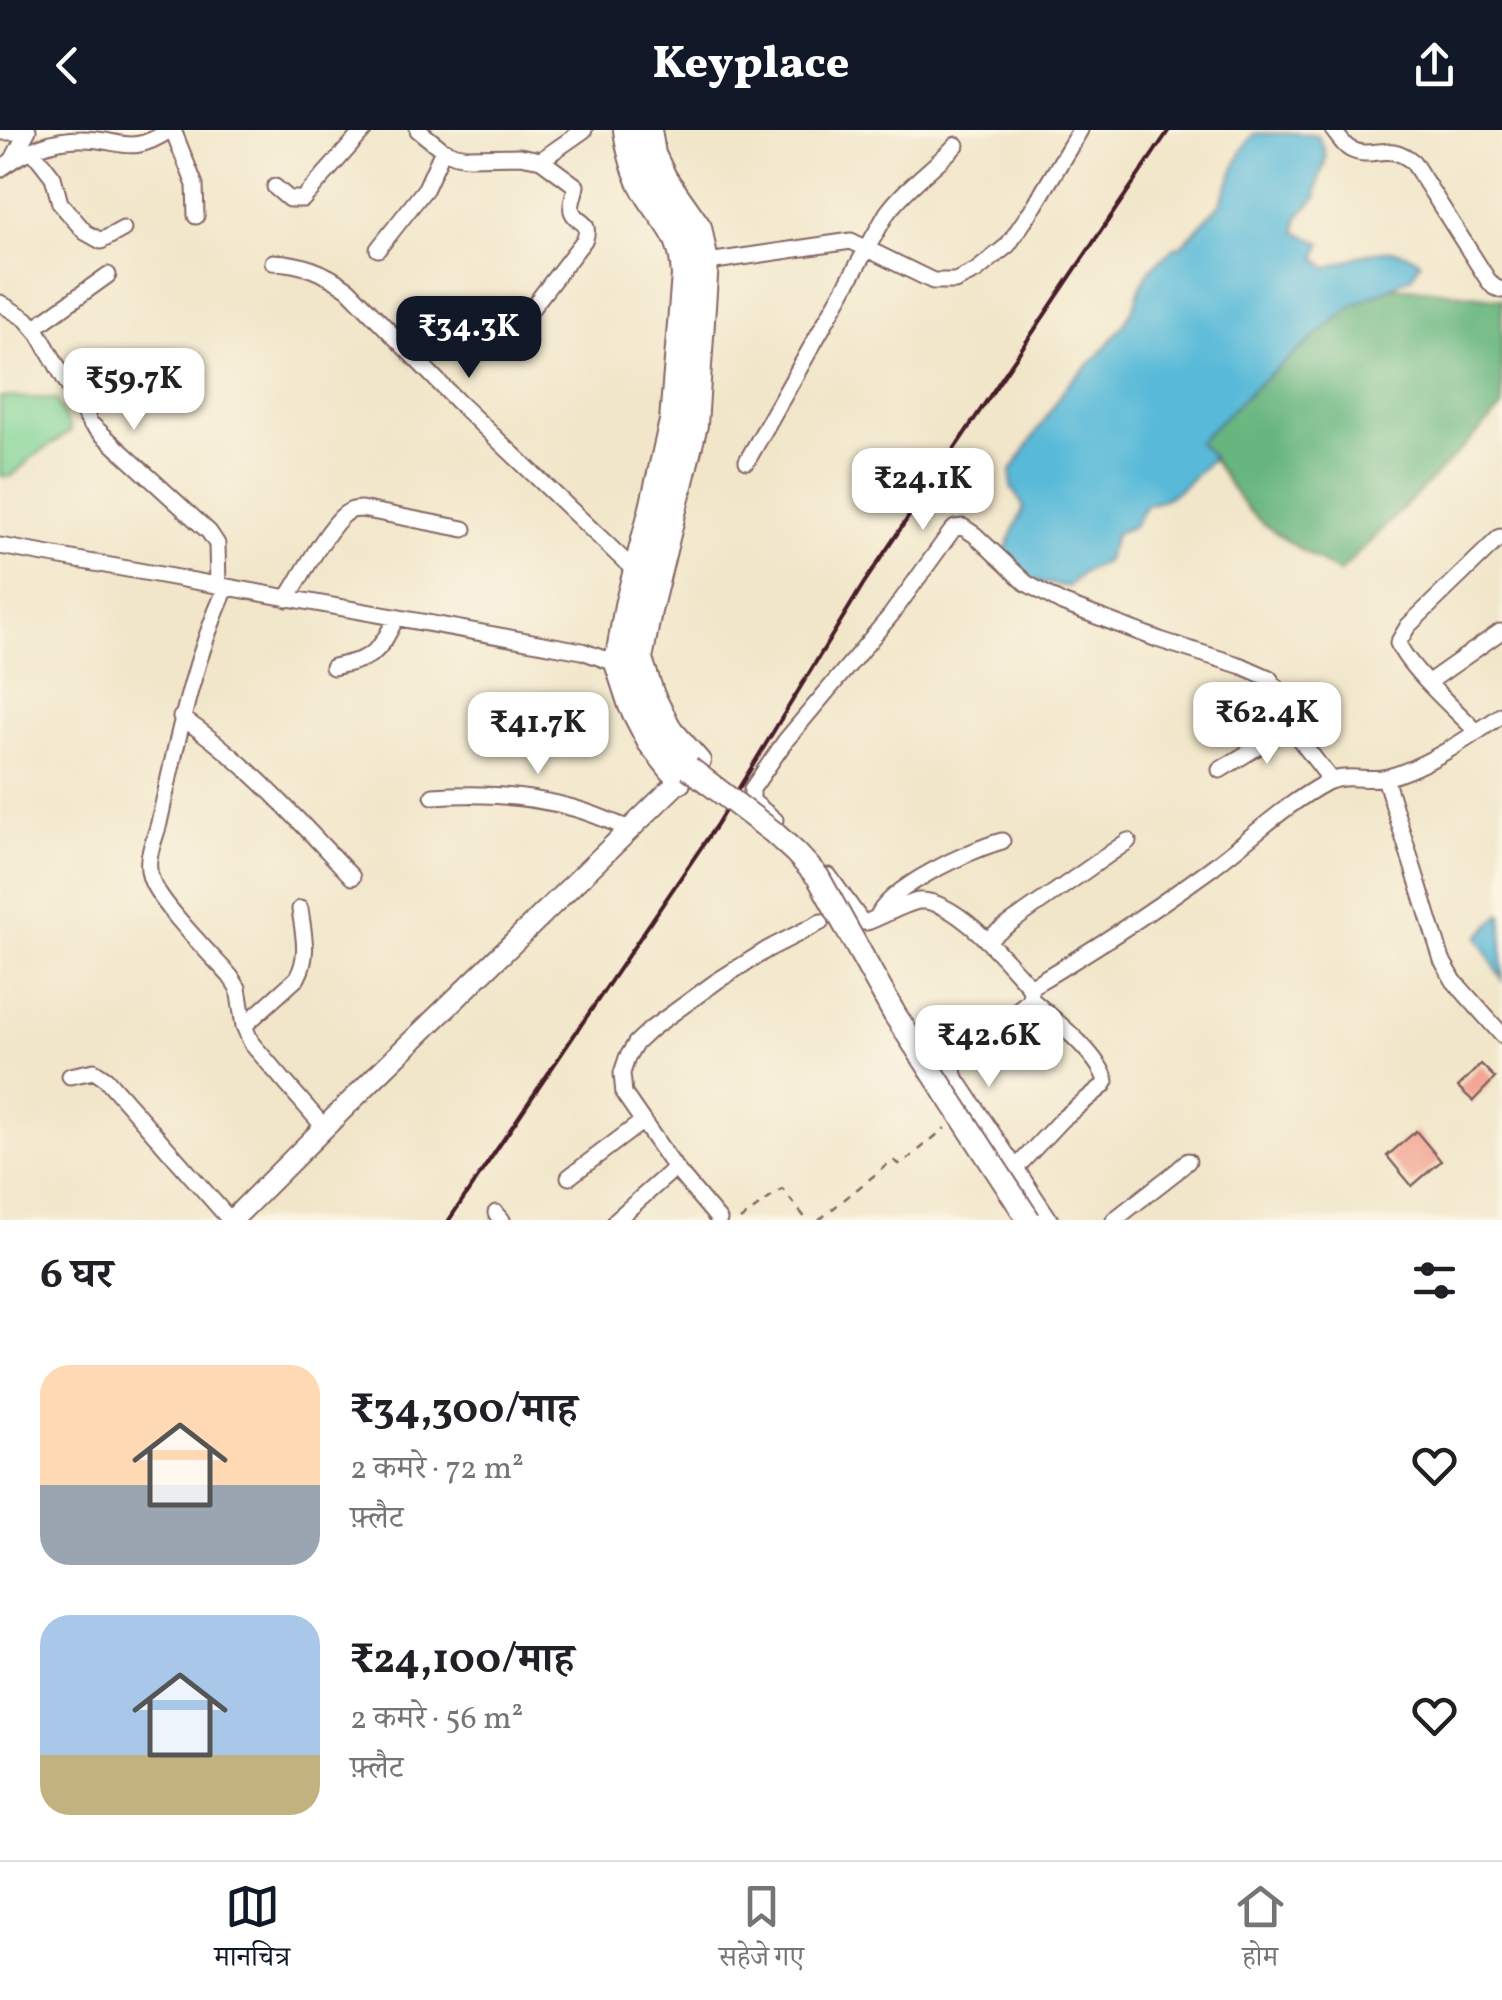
<!DOCTYPE html>
<html lang="hi">
<meta charset="utf-8">
<style>
:root{--surface:#fff;--page:#f2f2f2;--text:#202124;--muted:#757577;--line:#e0e0e0;--accent:#111827}
body{margin:0;font-family:Vollkorn,"Noto Serif Devanagari",serif;background:var(--page);color:var(--text);height:100vh;display:flex;flex-direction:column;font-size:38px;white-space:nowrap}
*{box-sizing:border-box;margin:0}
p{font-size:32px;color:var(--muted)}
.icon{flex:none;width:55px;height:55px;fill:none;stroke:currentColor;stroke-width:2;stroke-linecap:round;stroke-linejoin:round}
.map{position:relative;height:1090px;overflow:hidden}
.details{display:flex;flex-direction:column;background:var(--surface);flex:1}
.details>*{flex:none}
.price{position:absolute;translate:-50% -85px;padding:0 22px;border-radius:20px;background:#fff;color:#222;font-size:32px;line-height:65px;filter:drop-shadow(0 2px 5px #0008)}
.price::after{content:'';position:absolute;left:50%;top:60px;width:30px;height:22px;margin-left:-15px;background:inherit;clip-path:polygon(0 0,100% 0,50% 100%)}
.price.selected{background:var(--accent);color:#fff}
ul{padding:0;list-style:none}
li{display:flex;align-items:center;gap:30px;height:250px;padding:0 40px}
li span{display:grid;place-items:center;flex:none;width:280px;height:200px;border-radius:30px;color:#555}
li>.icon{margin-inline-start:auto}
span .icon{width:120px;height:120px;fill:#fffc;stroke-width:1}
li b{font-size:42px}
h2{display:flex;justify-content:space-between;align-items:center;height:120px;padding:0 40px;font-size:42px}
header{display:flex;justify-content:space-between;align-items:center;height:130px;padding:0 40px;background:var(--accent);color:#fff;font-size:45px;font-weight:800}
.dock{display:flex;justify-content:space-around;align-items:center;height:140px;border-top:2px solid var(--line);background:var(--surface);font-size:28px;color:var(--muted)}
.dock a{display:grid;justify-items:center;gap:5px}
.dock .selected{color:var(--accent)}
.map>svg:first-child{display:block}
</style>
<header><svg class="icon" aria-label="back" viewBox="0 0 24 24"><path d="M15 5l-7 7 7 7"/></svg>Keyplace<svg class="icon" aria-label="share" viewBox="0 0 24 24"><path d="M12 15V3M7 8l5-5 5 5M5 13v7h14v-7"/></svg></header>
<div class="map">
<svg width="1502" height="1090" viewBox="0 0 1502 1090">
<rect width="100%" height="100%" fill="#fcf5e5"/>
<filter id="ink" filterUnits="userSpaceOnUse"><feTurbulence type="fractalNoise" baseFrequency=".01" numOctaves="2"/><feDisplacementMap in="SourceGraphic" scale="20" xChannelSelector="R" yChannelSelector="G"/><feConvolveMatrix kernelMatrix="1 2 1 2 8 2 1 2 1" color-interpolation-filters="sRGB"/></filter>
<filter id="wash" filterUnits="userSpaceOnUse"><feTurbulence type="fractalNoise" baseFrequency=".0048" numOctaves="4" result="noise"/><feDisplacementMap in="SourceGraphic" scale="40" xChannelSelector="R" yChannelSelector="G"/><feGaussianBlur stdDeviation="2.25" result="paint"/><feColorMatrix in="noise" values="0 0 0 0 0 0 0 0 0 0 0 0 0 0 0 0 0 1.4 0 .05"/><feComposite in="paint" operator="in"/></filter>
<g filter="url(#wash)">
<rect width="100%" height="100%" fill="#f1e6c9"/>
<path fill="#81d496" stroke="#667a60" stroke-width="2.5" d="M0 267 56 269 71 301 30 329 12 346H0Z"/>
<path fill="#68b67f" stroke="#596a55" stroke-width="2.5" d="M1389 157 1424 159 1502 169V278L1339 443C1312 426 1263 399 1244 375 1227 355 1217 331 1198 312L1255 257 1352 176Z"/>
<path fill="#59bad8" stroke="#526c82" stroke-width="2.5" d="M1297 3 1317 6C1337 31 1314 42 1317 67L1298 87 1296 102 1322 113 1316 128 1327 138C1358 127 1392 109 1420 132L1411 147 1352 176 1255 257 1198 312 1213 327C1195 345 1172 372 1146 375L1134 396 1116 403 1105 432 1082 443 1068 457 1033 451 1004 423 1024 377 1011 357V341L1068 254 1098 226 1123 196 1134 177 1140 158 1150 139 1176 116 1180 117 1220 74 1242 20 1254 4Z
M1500 785H1502V850L1478 807Z"/>
<g id="blocks">
<path fill="#f29f8c" d="M1481 934 1495 948 1473 971 1458 957Z
M1416 1001 1441 1031 1412 1056 1387 1026Z"/>
</g>
</g>
<g filter="url(#ink)">
<use href="#blocks" fill-opacity="0" stroke="#846562" stroke-width="2.5"/>
<g fill="none" stroke-linecap="round" stroke-linejoin="round">
<g stroke="#846562" stroke-width="19">
<path id="minor" d="M173 0 195 55 196 86
M418 0 443 20 456 25 468 27 520 26 541 30 584 0
M1333 0C1338 6 1343 15 1350 19 1372 31 1387 10 1413 32L1488 150 1494 157 1502 160
M0 2H27
M32 20 53 47 60 73 85 102 101 111 123 99
M13 29 28 0
M0 39C23 22 51 9 80 9 122 8 127 28 170 0
M275 57 289 69H303L364 0
M378 119 426 58 443 20
M273 132C302 133 324 142 348 159L457 271 634 440
M708 132 851 111 933 151H955L976 141 1008 115 1035 75 1080 0
M0 173 26 189 39 204 90 293 209 402 217 414 218 456
M528 183 585 109C591 89 577 95 572 81 570 75 575 63 576 56L541 30
M34 198 108 145
M747 331 887 83C906 57 934 38 956 15
M0 416 582 521 615 533
M226 458C192 534 177 612 159 693 155 710 145 727 150 745 155 769 211 825 230 846L238 858 244 896 252 914 324 997
M287 469C300 448 328 397 345 384 353 379 352 380 361 379L464 399
M333 537C373 528 378 525 396 488
M1429 552 1500 502
M181 587C246 631 298 690 352 747
M1477 602C1457 581 1408 538 1398 513L1408 496 1500 407
M1220 640 1290 597
M1385 648 1442 830 1454 851 1502 905
M433 666C480 663 528 665 573 678 593 683 612 693 631 699
M775 690 752 671V659L786 610 891 485 951 402 955 398 963 397 975 405 1026 453 1062 473 1160 510 1242 536 1269 548 1283 566 1290 597 1331 650
M829 746 862 792H867C879 788 908 772 919 771 956 768 1007 832 1030 857 1092 821 1152 781 1210 739 1249 710 1284 675 1327 652 1347 643 1368 652 1388 647 1426 637 1470 607 1502 585
M877 788C888 757 970 720 1002 711
M986 810 1128 711
M1030 857 1031 869 961 926 954 936 953 944 1050 1090
M244 896 297 848C310 825 303 803 300 779
M70 946 94 941 106 949 230 1090
M1015 1039 1061 990 1103 956 1106 951C1098 923 1052 888 1031 869
M569 1047 643 991
M496 1083 502 1090
M616 1090 675 1038
M719 1090 675 1038 624 964 622 943 627 928 636 913 651 899 717 851 768 819 821 792
M1114 1090 1177 1041 1188 1031"/>
</g>
<g stroke="#846562" stroke-width="24">
<path id="major" d="M624 0C627 21 632 42 643 61 664 97 679 99 682 145L670 291 650 378 625 475 615 533 629 576 648 613 680 653
M232 1090 371 951 700 631 671 598 654 565 642 529 651 481 697 295 708 132 701 97 666 47 655 24 651 0"/>
</g>
<g stroke="#846562" stroke-width="26">
<path id="highway" d="M636 0C639 18 645 35 654 50 669 81 692 104 693 140 695 205 686 282 671 345 664 380 654 414 645 449 638 476 630 504 633 532 638 575 659 607 689 638"/>
</g>
<path stroke="#846562" stroke-width="2.5" stroke-dasharray="8 8" stroke-linecap="butt" d="M740 1090 782 1059 807 1090
M819 1090 893 1030 901 1035 945 998"/>
<use href="#minor" stroke="#fff" stroke-width="15"/>
<use href="#major" stroke="#fff" stroke-width="20"/>
<use href="#highway" stroke="#fff" stroke-width="22"/>
<path stroke="#4a1f2b" stroke-width="4" d="M449 1090 717 694 864 453 1169 0"/>
<g stroke="#846562" stroke-width="26" stroke-linecap="butt">
<path id="highway-bridge" d="M689 638 773 702 796 723 818 747 895 885 1029 1090"/>
</g>
<use href="#highway-bridge" stroke="#fff" stroke-width="22"/>
</g>
</g>
</svg>
<b class="price selected" style="left:469px;top:251px">₹34.3K</b>
<b class="price" style="left:134px;top:303px">₹59.7K</b>
<b class="price" style="left:923px;top:403px">₹24.1K</b>
<b class="price" style="left:1267px;top:637px">₹62.4K</b>
<b class="price" style="left:538px;top:647px">₹41.7K</b>
<b class="price" style="left:989px;top:960px">₹42.6K</b>
</div>
<section class="details">
<h2>6 घर<svg class="icon" aria-label="filters" viewBox="0 0 24 24"><path d="M4 7h16M4 17h16"/><circle cx="9" cy="7" r="2"/><circle cx="15" cy="17" r="2"/></svg></h2>
<ul>
<li><span style="background:linear-gradient(#ffd9b3 60%,#9aa5b1 0)"><svg class="icon" aria-label="home" viewBox="0 0 24 24"><path d="M3 11l9-7 9 7M6 9v11h12V9"/></svg></span><div><b>₹34,300/माह</b><p>2 कमरे · 72 m²</p><p>फ़्लैट</p></div><svg class="icon" aria-label="heart" viewBox="0 0 24 24"><path d="M12 20l-8-8c-3-5 5-10 8-4 3-6 11-1 8 4z"/></svg></li>
<li><span style="background:linear-gradient(#a9c7e8 70%,#c2b280 0)"><svg class="icon" aria-label="home" viewBox="0 0 24 24"><path d="M3 11l9-7 9 7M6 9v11h12V9"/></svg></span><div><b>₹24,100/माह</b><p>2 कमरे · 56 m²</p><p>फ़्लैट</p></div><svg class="icon" aria-label="heart" viewBox="0 0 24 24"><path d="M12 20l-8-8c-3-5 5-10 8-4 3-6 11-1 8 4z"/></svg></li>
</ul>
</section>
<nav class="dock">
<a class="selected"><svg class="icon" aria-label="map" viewBox="0 0 24 24"><path d="M3 6l6-2 6 2 6-2v14l-6 2-6-2-6 2zM9 4v14M15 6v14"/></svg>मानचित्र</a>
<a><svg class="icon" aria-label="saved" viewBox="0 0 24 24"><path d="M7 4h10v16l-5-4-5 4z"/></svg>सहेजे गए</a>
<a><svg class="icon" aria-label="home" viewBox="0 0 24 24"><path d="M3 11l9-7 9 7M6 9v11h12V9"/></svg>होम</a>
</nav>
